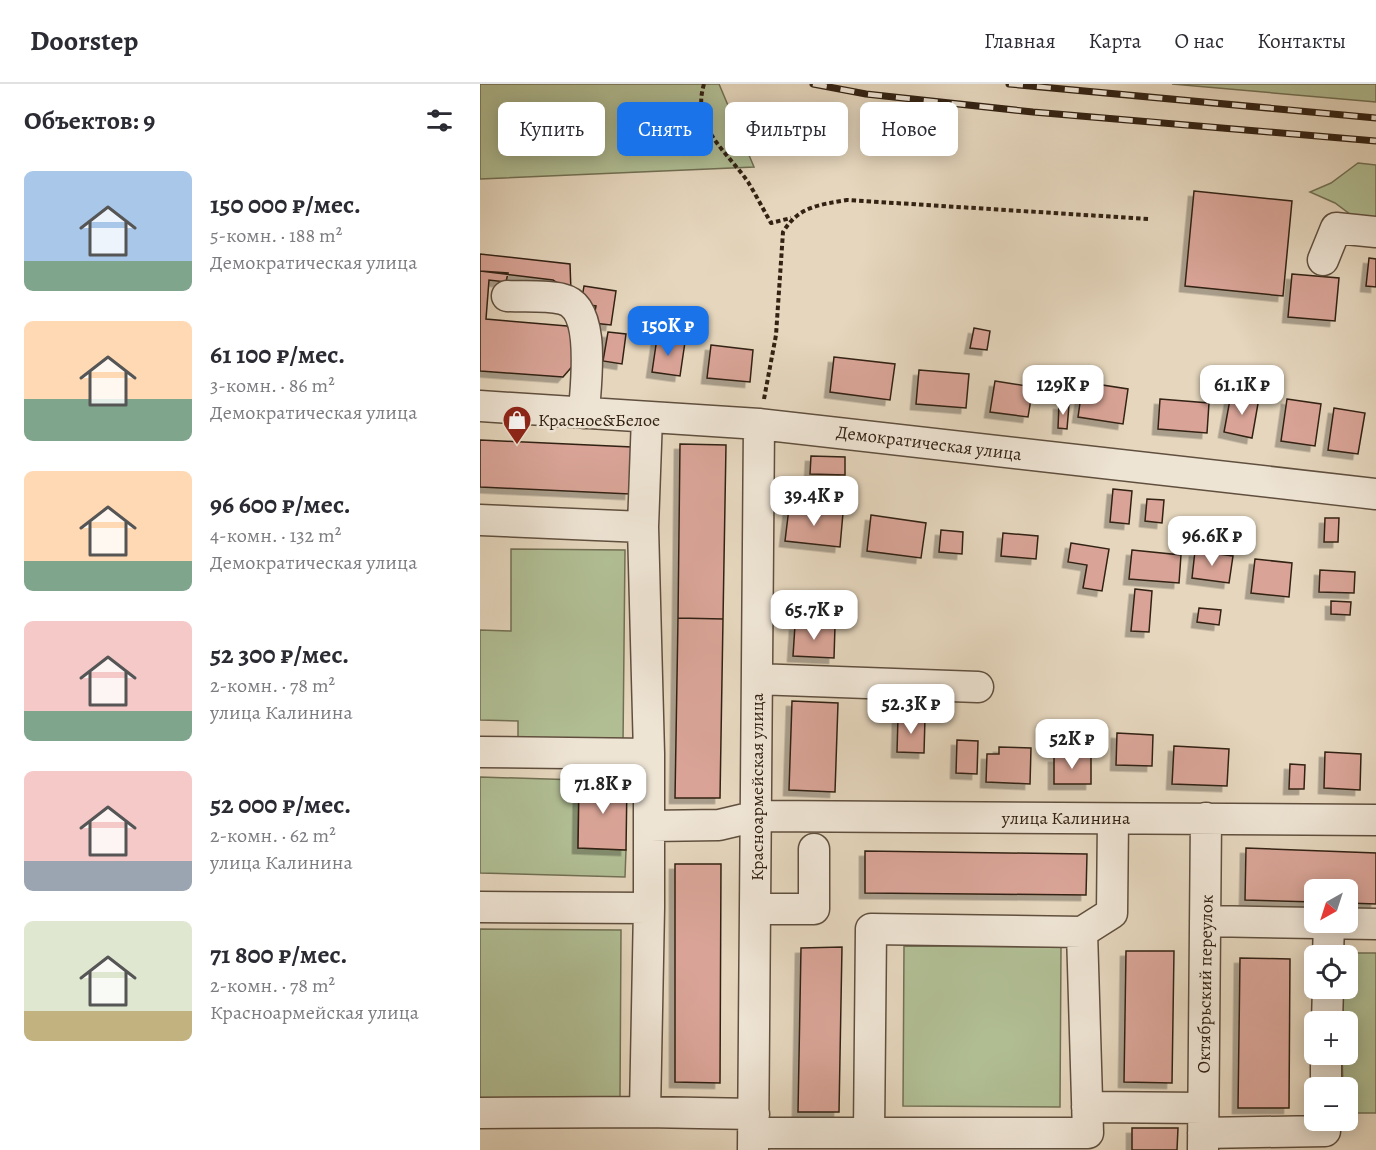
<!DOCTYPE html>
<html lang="ru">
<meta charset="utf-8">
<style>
:root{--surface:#fff;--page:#f2f2f3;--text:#2b2b33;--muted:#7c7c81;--line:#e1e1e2;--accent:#1a73e8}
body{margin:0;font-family:Alegreya,serif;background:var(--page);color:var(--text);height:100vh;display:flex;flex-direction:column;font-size:22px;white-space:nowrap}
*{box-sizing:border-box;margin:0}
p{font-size:20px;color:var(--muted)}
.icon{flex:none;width:33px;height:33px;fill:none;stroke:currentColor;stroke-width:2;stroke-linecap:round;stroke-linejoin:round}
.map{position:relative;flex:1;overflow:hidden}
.side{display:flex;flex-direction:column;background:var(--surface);width:480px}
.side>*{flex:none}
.top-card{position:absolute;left:18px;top:18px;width:570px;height:54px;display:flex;gap:12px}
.needle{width:39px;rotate:219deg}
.tools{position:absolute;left:824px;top:795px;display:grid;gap:12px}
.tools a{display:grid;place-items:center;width:54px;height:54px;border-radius:9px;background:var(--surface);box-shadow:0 3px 15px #0003;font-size:30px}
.price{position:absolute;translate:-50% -51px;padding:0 14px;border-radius:12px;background:#fff;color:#222;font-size:20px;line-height:39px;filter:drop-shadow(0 2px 3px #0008)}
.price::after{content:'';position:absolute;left:50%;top:36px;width:18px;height:14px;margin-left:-9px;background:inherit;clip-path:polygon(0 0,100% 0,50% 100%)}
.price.selected{background:var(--accent);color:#fff}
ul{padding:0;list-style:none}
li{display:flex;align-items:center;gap:18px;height:150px;padding:0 24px}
li span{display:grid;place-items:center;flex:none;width:168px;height:120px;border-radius:9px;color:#555}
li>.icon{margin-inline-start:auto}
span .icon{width:72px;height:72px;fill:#fffc;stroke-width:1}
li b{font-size:26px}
h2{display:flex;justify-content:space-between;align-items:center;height:72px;padding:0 24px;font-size:26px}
.chip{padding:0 21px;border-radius:9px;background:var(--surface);box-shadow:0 3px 15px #0003;font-size:21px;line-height:54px}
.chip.selected{background:var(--accent);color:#fff}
header{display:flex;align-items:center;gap:36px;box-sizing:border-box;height:84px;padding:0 30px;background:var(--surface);border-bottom:2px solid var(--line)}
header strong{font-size:28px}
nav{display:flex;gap:33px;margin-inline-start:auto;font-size:21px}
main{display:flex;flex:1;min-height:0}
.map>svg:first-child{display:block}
</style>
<header>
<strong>Doorstep</strong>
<nav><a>Главная</a><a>Карта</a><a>О нас</a><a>Контакты</a></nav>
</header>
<main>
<section class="side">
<h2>Объектов: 9<svg class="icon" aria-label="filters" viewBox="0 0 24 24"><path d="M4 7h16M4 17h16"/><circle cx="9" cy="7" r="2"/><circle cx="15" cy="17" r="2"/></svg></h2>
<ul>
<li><span style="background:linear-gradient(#a9c7e8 75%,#7fa58c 0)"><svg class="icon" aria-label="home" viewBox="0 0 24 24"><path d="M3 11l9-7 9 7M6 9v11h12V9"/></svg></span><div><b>150 000 ₽/мес.</b><p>5-комн. · 188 m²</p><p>Демократическая улица</p></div></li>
<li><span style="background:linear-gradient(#ffd9b3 65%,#7fa58c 0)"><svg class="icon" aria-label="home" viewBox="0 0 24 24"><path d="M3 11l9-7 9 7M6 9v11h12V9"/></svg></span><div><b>61 100 ₽/мес.</b><p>3-комн. · 86 m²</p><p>Демократическая улица</p></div></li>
<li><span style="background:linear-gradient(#ffd9b3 75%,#7fa58c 0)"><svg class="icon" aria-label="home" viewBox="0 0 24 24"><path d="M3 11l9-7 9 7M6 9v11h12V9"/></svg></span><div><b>96 600 ₽/мес.</b><p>4-комн. · 132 m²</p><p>Демократическая улица</p></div></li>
<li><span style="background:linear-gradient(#f6c9c9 75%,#7fa58c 0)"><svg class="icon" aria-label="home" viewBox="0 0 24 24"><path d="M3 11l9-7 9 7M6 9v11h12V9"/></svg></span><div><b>52 300 ₽/мес.</b><p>2-комн. · 78 m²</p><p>улица Калинина</p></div></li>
<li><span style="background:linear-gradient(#f6c9c9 75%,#9aa5b1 0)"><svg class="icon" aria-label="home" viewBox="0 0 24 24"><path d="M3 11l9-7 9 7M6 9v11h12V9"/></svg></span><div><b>52 000 ₽/мес.</b><p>2-комн. · 62 m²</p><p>улица Калинина</p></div></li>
<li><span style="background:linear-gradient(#dfe7d0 75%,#c2b280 0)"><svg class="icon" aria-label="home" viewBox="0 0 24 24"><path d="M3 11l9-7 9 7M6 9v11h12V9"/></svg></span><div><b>71 800 ₽/мес.</b><p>2-комн. · 78 m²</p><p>Красноармейская улица</p></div></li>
</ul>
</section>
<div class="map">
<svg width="896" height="1066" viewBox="0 0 896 1066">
<defs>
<filter id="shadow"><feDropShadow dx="-5.5" dy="5.5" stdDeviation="0" flood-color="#0004"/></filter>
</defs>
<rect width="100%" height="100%" fill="#e5d6bd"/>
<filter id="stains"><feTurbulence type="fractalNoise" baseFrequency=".00333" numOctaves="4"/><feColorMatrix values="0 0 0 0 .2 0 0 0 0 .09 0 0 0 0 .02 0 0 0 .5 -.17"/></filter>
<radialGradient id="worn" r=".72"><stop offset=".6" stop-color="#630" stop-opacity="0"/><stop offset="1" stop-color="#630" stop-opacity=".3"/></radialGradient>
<path fill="#b1be94" stroke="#727054" stroke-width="1.5" d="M0 0H239L274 83 0 95Z
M692 0H896V18Z
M878 79 896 81V143L886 142 855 119 830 108 851 99Z
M31 465 145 466 143 660 38 658V637L0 636V546L31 547Z
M0 693 99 696 98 764 146 766 145 793 0 789Z
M0 845 141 846 140 1015H0Z
M424 862 581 863 580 1023 423 1022Z
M872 869H896V1029H876L867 1022V1004L863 1003 862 971 867 970V938L862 937 861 905 867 904V875Z"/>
<path fill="#d9a497" stroke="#332213" stroke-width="1.5" filter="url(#shadow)" d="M714 107 812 117 803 212 705 202Z
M0 170 90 180 91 208 73 196 0 187Z
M889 174 896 175V203L886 202Z
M0 187 28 189 26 198 9 196 6 235 87 242 98 253 96 278 83 293 0 287Z
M812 190 859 194 855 237 808 233Z
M104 202 136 207 131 241 113 239 116 222 101 220Z
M494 244 510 247 507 266 490 264Z
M128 248 146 250 142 280 123 277Z
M177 254 205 258 200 292 172 288Z
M231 261 273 266 270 298 227 294Z
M354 273 415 280 410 316 350 308Z
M439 286 489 290 486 324 436 320Z
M515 297 553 303 548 333 510 328Z
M603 298 648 305 643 340 598 333Z
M751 310 779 314 772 354 744 348Z
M680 315 729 319 727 349 678 345Z
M807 315 841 320 835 362 801 357Z
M579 320 589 321 587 345 578 344Z
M854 324 885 329 878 370 848 366Z
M0 356 152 363 150 410 0 403Z
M200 360 246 361 243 535 198 534Z
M331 372 365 373V391L330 390Z
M633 405 652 407 649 440 630 438Z
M667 415 684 416 682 439 665 437Z
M309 424 363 429 360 463 305 457Z
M391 431 446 439 441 474 387 467Z
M845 434H859L858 458H844Z
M461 446 483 448 482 470 459 468Z
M523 449 558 452 556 475 521 472Z
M591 459 629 465 622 507 603 504 607 481 588 478Z
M652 466 701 471 699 499 649 495Z
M715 467 753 472 749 499 712 494Z
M775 475 812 479 809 513 771 509Z
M840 486 875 488 874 509 839 508Z
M655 505 672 507 669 548 651 547Z
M851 517 871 518 870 531 851 530Z
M719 524 741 526 739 541 717 538Z
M198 534 243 535 240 714H195Z
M315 541 355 542 354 574 313 572Z
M312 617 358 619 355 708 309 706Z
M418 633 445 634 444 669 417 668Z
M637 649 673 651 672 682 636 681Z
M477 656 498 657 497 690 476 689Z
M694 662 749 665 747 702 692 700Z
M519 663 551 664 550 700 506 698 507 670H519Z
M845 668 881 670 880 706 844 704Z
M574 673H611V700H574Z
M810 680 825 681 824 705H809Z
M99 696 147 697 146 766 98 764Z
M766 764 896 769V820L867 819V806H834V818L765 816Z
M385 767 607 770 606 811 385 809Z
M195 780H241L240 999 195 998Z
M362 863 359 1028H318L321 864Z
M646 867H694L692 999 644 998Z
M760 874 810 875 809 1024H758Z
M652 1044H698L697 1066H652Z"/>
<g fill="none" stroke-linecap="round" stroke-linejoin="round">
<g stroke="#604f3e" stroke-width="33">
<path id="minor" d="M843 176 856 144 896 148
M27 212C44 213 65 211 82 215 118 223 105 302 104 329
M0 322 279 340 896 410
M0 436 163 443 167 333
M163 443 169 670
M277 595 498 603
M0 668 169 670V824L0 823
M170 742 239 741 277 732 896 736
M169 824 165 1028 274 1030
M276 825H334V765
M725 837 896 840
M848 872 849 839
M847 938 848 904
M846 1004V970
M607 1023 723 1024
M0 1029 165 1028
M274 1049H608L602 848
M389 1049 391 845 602 848 632 829 633 735
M723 1049 845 1047V1036
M273 1066 279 340
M723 1066 726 734"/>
</g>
<path stroke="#332213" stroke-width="4" stroke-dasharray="4.5 3" stroke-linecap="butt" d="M224 0C211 43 246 66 268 98 276 111 283 125 291 139L311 134
M284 315 296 251 303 148C319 122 339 121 367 116L669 135"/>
<use href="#minor" stroke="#eee4d4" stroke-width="30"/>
<g stroke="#332213" stroke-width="7">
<path id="rail" d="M333 0 386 10 553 28 896 57
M529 0 896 34"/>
</g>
<use href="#rail" stroke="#eee4d4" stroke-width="4.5" stroke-dasharray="14" stroke-linecap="butt"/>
</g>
<defs>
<g id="shop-pin" transform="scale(1.5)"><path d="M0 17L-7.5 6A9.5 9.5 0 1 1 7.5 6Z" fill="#8f2418" stroke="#eee4d4"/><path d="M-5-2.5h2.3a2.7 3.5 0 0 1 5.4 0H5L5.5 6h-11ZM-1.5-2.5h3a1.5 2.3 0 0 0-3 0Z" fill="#fff"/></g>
</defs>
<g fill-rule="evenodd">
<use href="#shop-pin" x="37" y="336"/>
</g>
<g text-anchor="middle" stroke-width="5" stroke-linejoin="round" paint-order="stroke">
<g font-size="18" fill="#332213" stroke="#eee4d4" text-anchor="start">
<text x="58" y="342">Красное&amp;Белое</text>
</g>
<g font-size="18" fill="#332213" stroke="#eee4d4">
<text transform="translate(449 359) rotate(7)" y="6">Демократическая улица</text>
<text transform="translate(277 703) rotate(-90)" y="6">Красноармейская улица</text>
<text x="586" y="740">улица Калинина</text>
<text transform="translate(725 900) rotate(-89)" y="6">Октябрьский переулок</text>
</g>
</g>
<rect width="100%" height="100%" filter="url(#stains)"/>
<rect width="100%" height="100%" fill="url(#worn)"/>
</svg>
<div class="tools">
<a><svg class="needle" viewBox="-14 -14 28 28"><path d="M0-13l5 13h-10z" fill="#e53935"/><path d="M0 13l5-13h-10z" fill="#7c7c81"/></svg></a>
<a><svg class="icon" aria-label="locate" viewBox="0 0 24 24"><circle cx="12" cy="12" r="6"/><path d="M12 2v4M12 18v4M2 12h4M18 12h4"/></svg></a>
<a>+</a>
<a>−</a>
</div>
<b class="price selected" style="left:188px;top:273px">150K ₽</b>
<b class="price" style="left:583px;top:332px">129K ₽</b>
<b class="price" style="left:762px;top:332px">61.1K ₽</b>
<b class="price" style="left:334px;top:443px">39.4K ₽</b>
<b class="price" style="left:732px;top:483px">96.6K ₽</b>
<b class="price" style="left:334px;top:557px">65.7K ₽</b>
<b class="price" style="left:431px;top:651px">52.3K ₽</b>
<b class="price" style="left:592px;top:686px">52K ₽</b>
<b class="price" style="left:123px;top:731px">71.8K ₽</b>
<div class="top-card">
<a class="chip">Купить</a>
<a class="chip selected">Снять</a>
<a class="chip">Фильтры</a>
<a class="chip">Новое</a>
</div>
</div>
</main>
